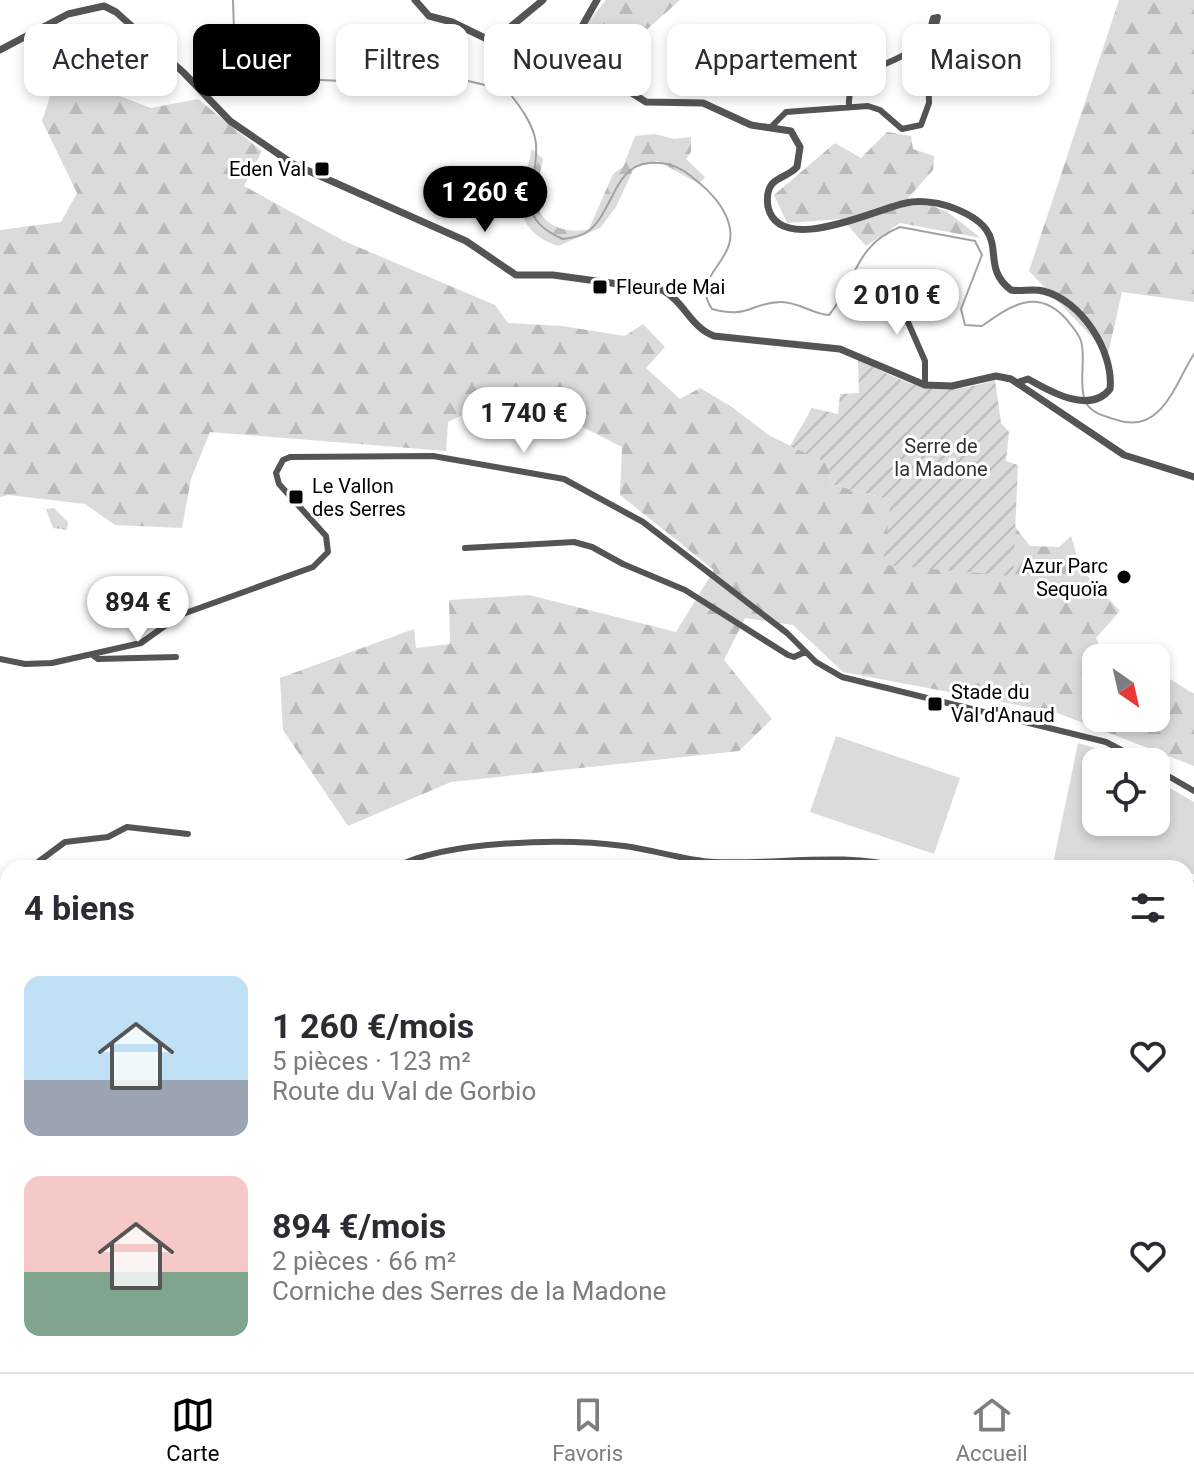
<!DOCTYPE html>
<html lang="fr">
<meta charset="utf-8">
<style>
:root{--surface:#fff;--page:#f7f7f7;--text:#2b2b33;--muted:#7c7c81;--line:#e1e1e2;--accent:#000}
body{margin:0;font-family:Roboto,sans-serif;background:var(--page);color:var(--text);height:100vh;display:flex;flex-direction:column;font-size:30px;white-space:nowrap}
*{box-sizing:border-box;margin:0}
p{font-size:26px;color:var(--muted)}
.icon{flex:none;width:44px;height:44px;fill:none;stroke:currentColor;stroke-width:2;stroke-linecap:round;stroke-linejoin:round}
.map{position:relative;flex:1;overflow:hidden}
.details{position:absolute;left:0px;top:860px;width:1194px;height:512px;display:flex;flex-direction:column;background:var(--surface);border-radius:24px 24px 0 0;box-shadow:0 4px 12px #0003}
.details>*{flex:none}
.guide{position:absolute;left:24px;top:24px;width:1146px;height:72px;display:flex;gap:16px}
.needle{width:52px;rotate:146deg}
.controls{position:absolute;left:1082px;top:644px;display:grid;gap:16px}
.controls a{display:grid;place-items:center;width:88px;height:88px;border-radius:16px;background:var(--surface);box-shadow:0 4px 12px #0003;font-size:40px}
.price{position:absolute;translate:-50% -68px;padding:0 18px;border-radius:28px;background:#fff;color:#222;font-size:26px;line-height:52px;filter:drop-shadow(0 2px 4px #0008)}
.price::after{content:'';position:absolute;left:50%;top:48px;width:24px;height:18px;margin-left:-12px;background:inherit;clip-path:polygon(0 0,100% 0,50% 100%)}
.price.current{background:var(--accent);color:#fff}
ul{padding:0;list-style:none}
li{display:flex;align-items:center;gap:24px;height:200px;padding:0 24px}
li span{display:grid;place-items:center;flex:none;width:224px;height:160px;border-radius:16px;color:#555}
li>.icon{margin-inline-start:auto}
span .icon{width:96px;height:96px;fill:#fffc;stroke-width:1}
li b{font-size:34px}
h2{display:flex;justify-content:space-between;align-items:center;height:96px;padding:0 24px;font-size:34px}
.pill{padding:0 28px;border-radius:16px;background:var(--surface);box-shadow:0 4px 12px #0003;font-size:28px;line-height:72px}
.pill.current{background:var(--accent);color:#fff}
.dock{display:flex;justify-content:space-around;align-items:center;height:112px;border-top:2px solid var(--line);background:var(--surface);font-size:22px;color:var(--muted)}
.dock a{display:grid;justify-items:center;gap:4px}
.dock .current{color:var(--accent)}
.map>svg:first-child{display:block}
</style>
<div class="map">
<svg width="1194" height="1372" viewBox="0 0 1194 1372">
<defs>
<pattern id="forest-firs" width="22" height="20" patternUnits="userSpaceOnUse" patternTransform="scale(2)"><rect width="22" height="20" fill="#dbdbdb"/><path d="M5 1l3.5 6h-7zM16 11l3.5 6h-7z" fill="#bababa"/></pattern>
<pattern id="park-tufts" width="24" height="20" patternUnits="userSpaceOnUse" patternTransform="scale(2)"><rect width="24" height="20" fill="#dbdbdb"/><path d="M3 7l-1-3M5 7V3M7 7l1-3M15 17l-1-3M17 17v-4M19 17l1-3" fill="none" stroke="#bababa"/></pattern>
<pattern id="garden-furrows" width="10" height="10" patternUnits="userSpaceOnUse" patternTransform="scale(2)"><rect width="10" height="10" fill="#dbdbdb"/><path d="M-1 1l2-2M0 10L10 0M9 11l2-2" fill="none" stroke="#bababa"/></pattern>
</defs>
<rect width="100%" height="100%" fill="#fff"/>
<path fill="#dbdbdb" d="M836 736 960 778 934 854 810 812Z
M1078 743 1106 751 1125 762H1096V822H1156V780L1194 802V874H1186V868H1068L1054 859Z"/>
<path fill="url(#forest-firs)" d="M606 0H680L643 33 620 38 598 60 584 44 585 26Z
M1119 0H1194V302L1122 292 1108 354 1029 271Z
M55 81 104 90 151 108 198 99 262 151 244 186 344 241 495 305 508 323 562 326 625 336 643 324 665 347 646 368 680 399 700 388 732 407 770 436 829 464 831 484 891 500 1012 576 1013 524 1030 546 1059 547 1071 536 1081 569 1120 611 1096 638 1105 658H1096V718H1156V690L1170 679 1194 694V766L1055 712 843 672 793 625 745 618 724 660 772 719 739 751 451 782 348 826 283 730 280 678 414 629 416 648 450 644 449 600 529 595 676 632 714 570 620 495 622 447 512 391 448 422 446 451 210 432 191 479 182 528 115 525 85 504 9 495 0 497V230L61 222 77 193 42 121Z
M887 132 911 136 913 149 934 156 933 170 908 198 946 211 981 238 900 223 866 246 842 219 787 223 774 195 835 143 861 158Z
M655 134 674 139 691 137V152L686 159 705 177 699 184 658 161 635 166 616 207 600 228 558 246C506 228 522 192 532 149L543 159C541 171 536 186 536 198 537 225 567 235 589 229L613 174 623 167 635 136Z
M1186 921 1194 923V1032L1186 1027Z
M1186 1077 1194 1080V1172L1186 1168Z
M855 1364H883L889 1372H852Z
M974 1364H994L1016 1372H970Z
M1140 1364H1181L1190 1372H1140Z"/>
<path fill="url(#park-tufts)" d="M54 508 68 522 67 530 53 528 46 509Z
M0 1290 8 1297V1330L0 1337Z"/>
<path fill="url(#garden-furrows)" d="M858 359C912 387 936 399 995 380L1001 423 1009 432 1006 461 1018 465 1013 576 883 565 891 500 831 484 829 464 790 446 812 408 838 414 840 394 859 393Z"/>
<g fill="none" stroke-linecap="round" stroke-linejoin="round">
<path stroke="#a2a2a2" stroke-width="2" d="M233 0 234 32 239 49 245 60 260 69 300 79 363 82 416 69 507 90C519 105 534 124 536 144 539 187 509 216 563 239 571 238 580 237 587 232 613 214 613 166 649 163 662 162 673 164 684 171 698 181 714 194 723 210 752 260 686 271 712 309 750 319 749 303 780 302 797 301 812 314 829 315 857 282 853 246 900 227L975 241 982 255 961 309 965 325 982 326C1011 305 1038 287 1067 320 1072 326 1079 334 1081 341 1086 358 1079 379 1084 397
M1086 403C1093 414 1104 416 1117 420 1162 435 1175 383 1194 354"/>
<path stroke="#545454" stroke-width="6" d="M772 126 786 112 868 106 880 110 902 129 921 125 929 103 928 55 938 17 933 18C924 72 845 56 849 106
M921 283 910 292 907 320 925 361V385
M465 548 574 542 592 547 623 564 685 590 788 655 794 657 805 652
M94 656 98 659 176 657
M0 659 25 664 52 663 141 643 180 615 313 567 328 552 326 536 279 484 276 473 283 460 290 457 433 456 564 479 643 522 787 633 816 662 842 677 1106 742 1144 762
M1156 769 1194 791
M30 868 65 842 108 837 127 827 188 834
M394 868C445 840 566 838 624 846 654 850 684 860 714 862 777 865 843 851 904 868
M1186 882 1194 883
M0 888 8 884
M0 930 8 929
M0 1070 8 1074
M0 1111 8 1115
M0 1131 8 1127
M8 1187V1193
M0 1274 8 1276
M0 1284 8 1291
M130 1364 137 1372
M405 1364 414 1372
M426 1364 437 1372
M768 1364 799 1372
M584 1366 585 1372
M626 1372V1364"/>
<path stroke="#545454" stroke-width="7" d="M415 0 429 16 452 22 489 40 497 38 543 0
M597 0 573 42 581 61 646 102 703 103 751 125 791 131 800 147 797 167C790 175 778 177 772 184 767 190 767 200 768 207 780 257 875 209 906 203 918 200 936 202 948 206 1020 231 974 262 1011 290 1022 292 1032 288 1043 291 1081 300 1114 351 1110 389 1090 415 1049 391 1028 379L1019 382
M0 50 68 14 104 6 116 12 183 72 230 121 293 164 466 241 516 275H553L662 290C685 302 690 327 714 336L840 349 925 385 952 386 996 376 1011 379 1124 455 1194 477
M0 1091 8 1095
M1186 1360 1194 1365"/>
</g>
<g fill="#000" stroke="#fff" stroke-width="3">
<rect x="314" y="161" width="16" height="16" rx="4"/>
<rect x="592" y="279" width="16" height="16" rx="4"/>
<rect x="288" y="489" width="16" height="16" rx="4"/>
<circle cx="1124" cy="577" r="8"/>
<rect x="927" y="696" width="16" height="16" rx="4"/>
</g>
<g text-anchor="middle" stroke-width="6" stroke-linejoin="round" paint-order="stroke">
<g font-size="20" fill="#000" stroke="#fff" text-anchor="start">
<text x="306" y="176" text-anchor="end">Eden Val</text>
<text x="616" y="294">Fleur de Mai</text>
<text x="312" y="493">Le Vallon<tspan x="312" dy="23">des Serres</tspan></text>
<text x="1108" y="573" text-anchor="end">Azur Parc<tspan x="1108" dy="23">Sequoïa</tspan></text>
<text x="951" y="699">Stade du<tspan x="951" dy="23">Val d'Anaud</tspan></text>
</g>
<g font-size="20" fill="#323232" stroke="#fff">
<text x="941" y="453">Serre de<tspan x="941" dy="23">la Madone</tspan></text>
</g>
</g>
</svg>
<div class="controls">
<a><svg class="needle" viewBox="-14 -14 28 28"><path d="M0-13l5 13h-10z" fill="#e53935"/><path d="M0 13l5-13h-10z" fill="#7c7c81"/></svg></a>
<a><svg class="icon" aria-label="locate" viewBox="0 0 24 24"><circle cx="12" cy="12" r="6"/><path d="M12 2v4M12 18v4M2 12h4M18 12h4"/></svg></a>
</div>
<b class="price current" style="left:485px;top:234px">1 260 €</b>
<b class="price" style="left:897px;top:337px">2 010 €</b>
<b class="price" style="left:524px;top:455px">1 740 €</b>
<b class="price" style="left:138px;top:644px">894 €</b>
<div class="guide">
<a class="pill">Acheter</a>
<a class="pill current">Louer</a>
<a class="pill">Filtres</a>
<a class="pill">Nouveau</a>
<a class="pill">Appartement</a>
<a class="pill">Maison</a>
</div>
<section class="details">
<h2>4 biens<svg class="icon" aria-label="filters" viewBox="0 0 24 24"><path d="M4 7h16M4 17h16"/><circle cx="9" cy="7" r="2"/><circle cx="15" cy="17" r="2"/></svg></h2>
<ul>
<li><span style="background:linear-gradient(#bfe0f5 65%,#9aa5b1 0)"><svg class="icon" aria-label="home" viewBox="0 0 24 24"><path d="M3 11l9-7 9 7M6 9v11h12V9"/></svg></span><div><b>1 260 €/mois</b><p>5 pièces · 123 m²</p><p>Route du Val de Gorbio</p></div><svg class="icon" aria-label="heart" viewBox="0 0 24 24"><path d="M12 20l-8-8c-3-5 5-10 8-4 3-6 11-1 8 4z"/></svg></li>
<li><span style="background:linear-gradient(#f6c9c9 60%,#7fa58c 0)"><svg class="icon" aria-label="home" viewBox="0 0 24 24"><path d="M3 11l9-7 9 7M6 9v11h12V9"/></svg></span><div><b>894 €/mois</b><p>2 pièces · 66 m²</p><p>Corniche des Serres de la Madone</p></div><svg class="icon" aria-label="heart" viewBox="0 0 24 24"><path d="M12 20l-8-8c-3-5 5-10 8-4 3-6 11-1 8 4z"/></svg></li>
</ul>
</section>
</div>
<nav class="dock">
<a class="current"><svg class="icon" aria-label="map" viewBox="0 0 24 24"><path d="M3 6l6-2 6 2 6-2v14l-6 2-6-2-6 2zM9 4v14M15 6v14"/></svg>Carte</a>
<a><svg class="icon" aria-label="saved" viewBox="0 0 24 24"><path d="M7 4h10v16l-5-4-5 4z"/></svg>Favoris</a>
<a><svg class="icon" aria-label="home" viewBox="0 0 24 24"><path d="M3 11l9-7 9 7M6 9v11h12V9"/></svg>Accueil</a>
</nav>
